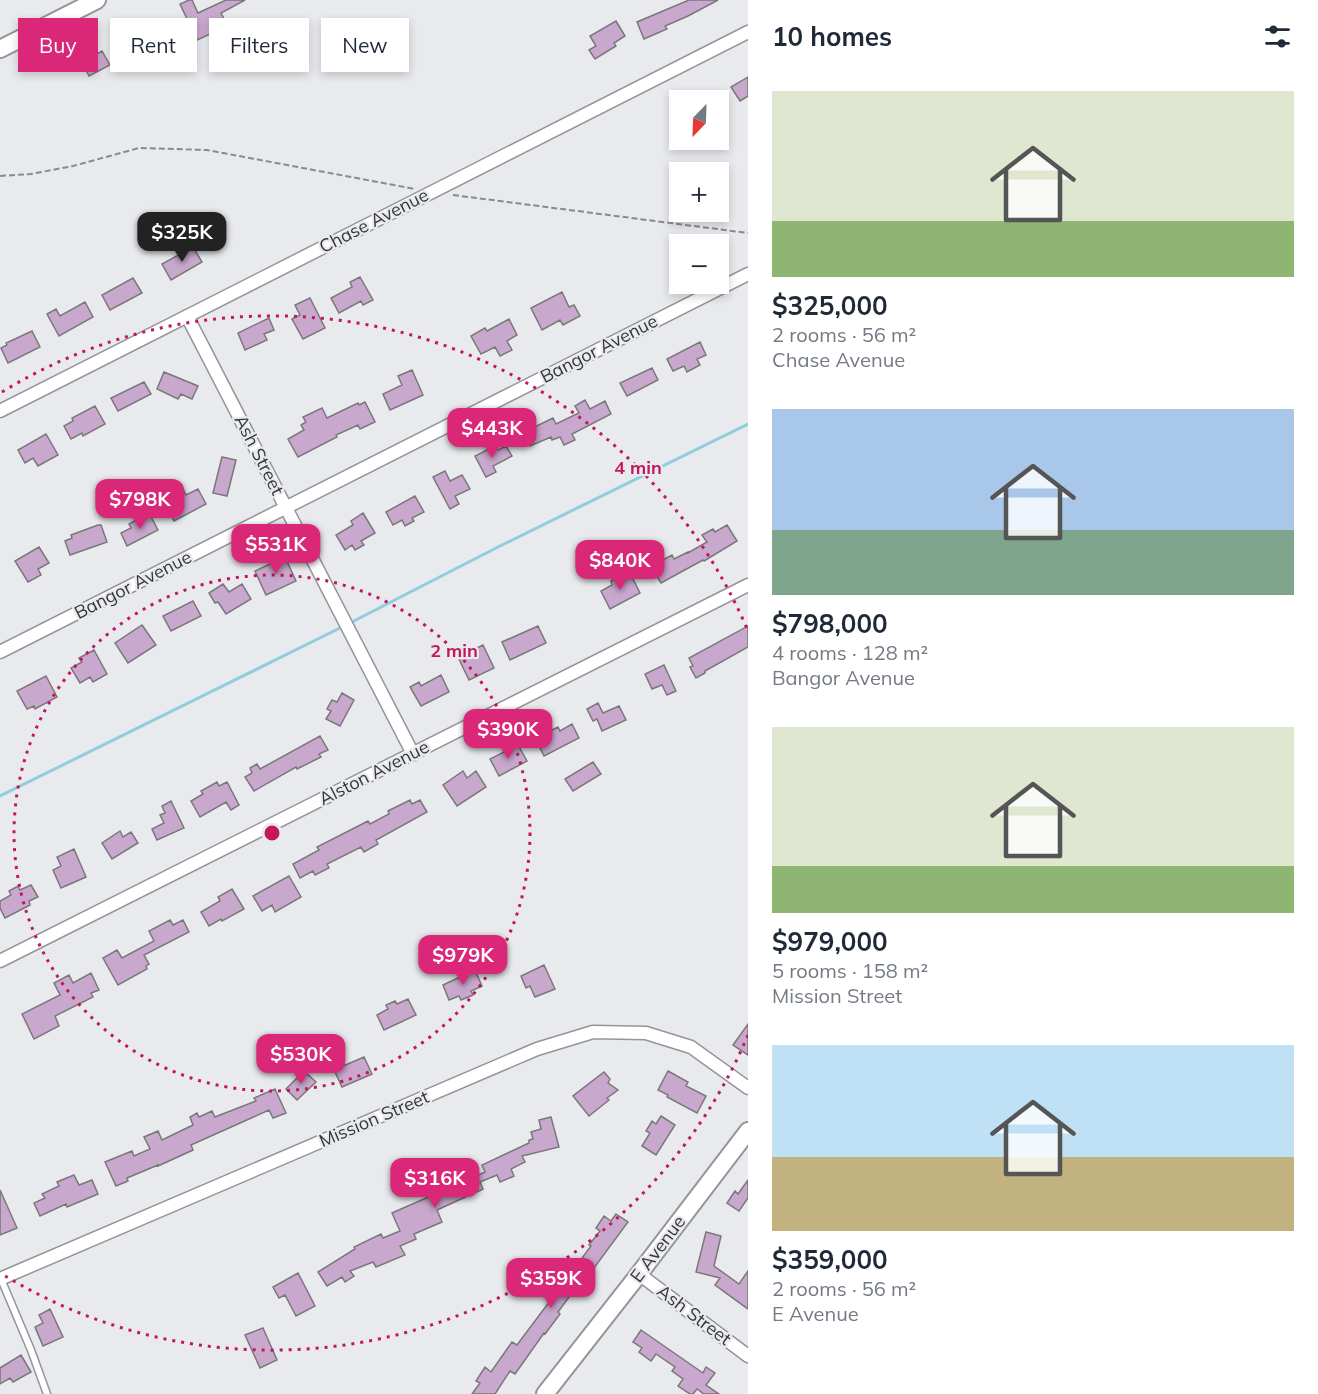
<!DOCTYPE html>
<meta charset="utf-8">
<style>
:root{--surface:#fff;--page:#f2f2f3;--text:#1f2937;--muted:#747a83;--accent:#db2777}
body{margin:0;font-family:Mulish,sans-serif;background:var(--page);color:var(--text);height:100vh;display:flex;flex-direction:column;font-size:22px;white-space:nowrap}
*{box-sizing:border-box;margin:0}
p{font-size:20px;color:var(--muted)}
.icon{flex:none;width:33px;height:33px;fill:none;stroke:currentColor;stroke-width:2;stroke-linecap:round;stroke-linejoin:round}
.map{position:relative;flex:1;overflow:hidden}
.details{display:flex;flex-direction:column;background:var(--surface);width:570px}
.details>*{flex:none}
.guide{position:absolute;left:18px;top:18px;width:570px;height:54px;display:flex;gap:12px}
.needle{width:39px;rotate:203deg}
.fabs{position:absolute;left:669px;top:90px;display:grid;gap:12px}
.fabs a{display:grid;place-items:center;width:60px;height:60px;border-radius:0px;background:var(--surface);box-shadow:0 3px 9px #0003;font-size:30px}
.price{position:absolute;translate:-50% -51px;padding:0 14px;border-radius:12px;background:var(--accent);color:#fff;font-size:20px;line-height:39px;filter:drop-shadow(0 2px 3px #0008)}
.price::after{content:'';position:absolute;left:50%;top:36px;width:18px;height:14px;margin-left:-9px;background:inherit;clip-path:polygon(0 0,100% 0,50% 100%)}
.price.on{background:#222;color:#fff}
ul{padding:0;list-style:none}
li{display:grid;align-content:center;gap:12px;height:318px;padding:0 24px}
li span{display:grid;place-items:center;height:186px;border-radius:0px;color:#555}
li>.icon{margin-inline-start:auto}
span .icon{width:108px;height:108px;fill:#fffc;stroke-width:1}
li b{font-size:26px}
h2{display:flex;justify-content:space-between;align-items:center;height:72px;padding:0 24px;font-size:26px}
.pill{padding:0 21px;border-radius:0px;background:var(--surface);box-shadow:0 3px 9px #0003;font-size:21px;line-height:54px}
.pill.on{background:var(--accent);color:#fff}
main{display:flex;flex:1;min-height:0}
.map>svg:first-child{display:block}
</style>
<main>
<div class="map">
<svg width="748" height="1394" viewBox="0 0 748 1394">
<rect width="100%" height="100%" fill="#e9eaed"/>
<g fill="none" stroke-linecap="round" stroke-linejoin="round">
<path stroke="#90cedb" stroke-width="3" d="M350 623 500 546 748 424
M0 796 344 626"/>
</g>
<path fill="#c9a8ce" stroke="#7a777a" stroke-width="1.5" d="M189 0H192L198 13 226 0H245L221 13 228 26 197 40 180 4Z
M689 0H718L688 16 665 26 667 29 644 39 637 22Z
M157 20 163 29 170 25 181 43 173 48 170 42 142 59 129 37Z
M616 21 625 36 614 43 616 46 595 59 589 50 596 46 590 36Z
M102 51 110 65 89 76 82 62Z
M748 77V96L740 101 731 87Z
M193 247 202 262 171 280 162 264Z
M360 277 373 300 363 305 361 301 339 313 331 298 352 287 350 282Z
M133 278 142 293 110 310 102 295Z
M562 292 569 307 574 305 580 316 563 325 560 320 542 330 531 308Z
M310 298 325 328 303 339 292 319 300 315 295 305Z
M85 302 93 317 59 336 47 314 56 309 60 316Z
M269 318 274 330 264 334 267 340 245 350 238 333Z
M509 319 517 335 507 341 512 350 500 356 495 347 481 354 471 336 485 328 487 331Z
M32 331 40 347 8 363 1 348 7 345 6 343Z
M700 342 706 355 697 359 700 365 687 372 684 366 673 371 667 359Z
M652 368 658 380 627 396 620 383Z
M412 370 423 395 390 410 383 394 402 385 398 376Z
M164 372 198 386 192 399 181 394 178 399 157 389Z
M144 382 151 394 118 411 111 398Z
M585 400 590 409 605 401 611 414 572 434 575 440 564 445 560 437 552 440 551 437 530 446 524 432 553 418 556 424 579 413 575 406Z
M365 402 375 422 360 429 358 425 336 435 337 437 298 457 288 439 304 430 301 425 306 422 303 417 322 408 327 418 358 403 359 405Z
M95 406 105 424 83 436 82 433 71 439 64 426 73 421 72 418Z
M46 434 58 455 38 466 33 458 25 463 18 450Z
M495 446 498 450 506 446 512 456 493 466 496 472 486 477 475 456Z
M222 457 236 460 227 496 213 493Z
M445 471 450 481 462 475 470 489 455 496 459 504 450 509 433 477Z
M198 489 206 504 174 521 166 506 176 501 174 497 184 491 186 495Z
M415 496 424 512 412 518 414 521 405 526 402 520 393 525 386 512Z
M149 513 158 530 127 546 121 533 131 528 129 524Z
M363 513 375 533 361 541 364 545 355 550 352 545 345 550 336 535 353 525 351 521Z
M98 525H101L107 542 70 555 65 541 72 538 71 535Z
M727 525 737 541 704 561 703 560 661 583 653 570 661 566 659 562 672 555 674 559 688 552V553L707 542 702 535 713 529 715 532Z
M39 547 49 563 38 569 41 575 28 582 15 561Z
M284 555 296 581 266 595 255 571 272 563 271 561Z
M631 575 640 593 610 609 601 591 612 585 611 581 621 576 623 580Z
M223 584 229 592 242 584 251 599 226 614 218 602 215 603 209 593Z
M193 601 201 616 171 631 163 616Z
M142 625 156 645 128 663 115 643Z
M538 626 546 643 510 660 502 642Z
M748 626V647L705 671V673L696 678 690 667 693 666 689 658Z
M483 645 494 668 469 680 458 657Z
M94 650 107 674 93 682 90 677 80 683 71 668 82 662 79 658Z
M664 665 676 691 667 695 662 685 652 689 645 674Z
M441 675 449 692 421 706 410 687 419 682 421 686Z
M46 676 57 697 35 709 34 706 27 709 17 691Z
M342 693 354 700 340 726 326 719 331 711 327 709 332 700 337 702Z
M598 703 603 713 619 706 626 720 602 731 597 719 593 721 587 709Z
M572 724 579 738 544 756 534 736 546 729 548 732 558 727 560 731Z
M320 736 328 750 319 754 321 757 297 769 296 767 254 791 245 777 252 773 250 768 257 764 260 769Z
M518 745 527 761 499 776 490 759Z
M593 762 601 774 573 791 565 779Z
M463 771 467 778 476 771 486 787 457 806 443 785Z
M217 782 219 786 227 782 239 805 231 810 226 802 200 817 191 801 203 794 201 791Z
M410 800 412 804 420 800 427 812 376 840 378 844 364 852 361 847 327 864 329 868 315 875 313 871 300 878 293 864 319 850 317 847 368 821 370 824 389 814 388 811Z
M171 801 184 828 157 840 152 829 164 823 160 815 165 813 162 806Z
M120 831 123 837 131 832 138 843 112 859 102 843Z
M74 849 86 877 61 888 53 870 61 866 57 857Z
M289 876 301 897 275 912 272 905 262 911 253 896Z
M31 885 38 897 29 901 30 905 5 918 0 908V901L11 895 9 891 18 886 20 890Z
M232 889 244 909 222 921 221 919 209 926 201 912 220 901 218 897Z
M170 920 173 925 183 920 189 932 144 955 149 964 146 966 147 969 118 985 103 958 117 950 122 958 154 941 149 931Z
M544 965 555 989 535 997 530 986 526 988 521 976Z
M475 970 482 986 471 991 473 995 461 1000 459 996 449 1000 443 985Z
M91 973 99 990 91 993 93 997 55 1016 59 1026 34 1039 22 1014 60 995 54 983 69 975 73 983Z
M408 999 416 1015 384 1030 377 1015 388 1009 386 1005 395 1001 397 1004Z
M748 1024V1055L733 1045Z
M364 1057 372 1074 342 1087 334 1070Z
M304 1071 316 1082 297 1100 286 1089Z
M668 1071 688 1082 686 1086 706 1096 697 1113 667 1097 668 1095 658 1090Z
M604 1072 610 1079 608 1083 618 1090 607 1098 609 1100 589 1116 573 1096Z
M275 1089 286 1113 273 1118 269 1110 191 1145 193 1150 158 1166V1165L127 1178 128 1181 116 1186 105 1162 132 1151 134 1156 150 1149 144 1137 158 1131 162 1140 193 1125 190 1117 197 1113 199 1117 212 1111 215 1117 256 1101 254 1098Z
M661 1116 675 1125 656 1155 642 1146 650 1133 646 1131 652 1121 656 1124Z
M551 1117 559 1147 522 1156 525 1162 511 1169 514 1176 500 1182 497 1175 480 1182 483 1189 437 1210 442 1222 414 1234 416 1239 400 1246 405 1255 376 1267 373 1262 350 1271 354 1276 345 1282 342 1277 327 1286 318 1272 355 1249 354 1247 381 1234 383 1238 400 1231 392 1213 440 1192 437 1187 460 1176 462 1182 485 1172 482 1165 529 1143V1140L533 1139 531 1132 541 1129 539 1120Z
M74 1175 79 1185 92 1180 98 1194 67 1207 66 1204 40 1216 34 1203 45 1198 42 1194 59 1186 57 1182Z
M748 1180V1198L739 1211 727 1203 735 1191 738 1194Z
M0 1190 17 1228 0 1235Z
M616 1214 628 1222 574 1295 572 1293 558 1312 560 1314 545 1334 544 1333 515 1374 510 1371 495 1394H472L480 1383 476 1381 485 1367 491 1372 512 1342 517 1345 591 1246 589 1245 600 1231 596 1228 604 1216 611 1221Z
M706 1232 721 1236 714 1266 739 1284 748 1271V1309L715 1285 720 1278 696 1272Z
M298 1273 315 1306 296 1316 285 1295 279 1298 273 1287Z
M50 1309 63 1337 43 1346 35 1327 43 1323 39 1315Z
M263 1328 277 1360 260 1368 245 1335Z
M641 1330 703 1373 706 1367 715 1373 706 1385 719 1394H704L697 1389 693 1394H690L678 1386 683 1379 672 1371 675 1367 656 1354 651 1361 639 1352 642 1348 633 1342Z
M21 1355 31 1372 13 1382 10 1378 0 1384V1368Z"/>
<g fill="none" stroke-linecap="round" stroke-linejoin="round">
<g stroke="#939598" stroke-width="9">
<path id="lane" d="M1 1279 31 1350 47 1394"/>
</g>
<g stroke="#939598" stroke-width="15">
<path id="street" d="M187 316 413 754
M0 411 748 32
M0 652 748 274
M0 961 748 585
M639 1274 748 1356
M0 1279 537 1049 593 1032 646 1033 691 1047 748 1088"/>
</g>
<g stroke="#939598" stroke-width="20">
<path id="secondary" d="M0 49 97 0
M545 1394 639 1274 748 1131"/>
</g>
<path stroke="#898a8c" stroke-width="2" stroke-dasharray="6 3" stroke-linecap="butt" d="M0 176 31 174 73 166 139 148 207 150 415 189
M453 195 748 233"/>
<use href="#lane" stroke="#fff" stroke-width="6"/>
<use href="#street" stroke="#fff" stroke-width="12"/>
<use href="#secondary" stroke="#fff" stroke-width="16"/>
</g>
<g fill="none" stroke="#c2185b" stroke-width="3" stroke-dasharray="3 6">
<circle cx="272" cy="833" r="258"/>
<path d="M748 1035A517 517 0 0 1 2 1274M2 392A517 517 0 0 1 748 631"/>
</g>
<g text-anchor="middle" stroke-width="4.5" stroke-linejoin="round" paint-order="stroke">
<g font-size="18" fill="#353637" stroke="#e9eaed">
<text transform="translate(374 221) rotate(-27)" y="6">Chase Avenue</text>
<text transform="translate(599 349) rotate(-27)" y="6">Bangor Avenue</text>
<text transform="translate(259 455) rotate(63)" y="6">Ash Street</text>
<text transform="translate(133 585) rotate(-27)" y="6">Bangor Avenue</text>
<text transform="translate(374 773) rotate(-27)" y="6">Alston Avenue</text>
<text transform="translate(374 1119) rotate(-23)" y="6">Mission Street</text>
<text transform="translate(658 1249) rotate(-53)" y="6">E Avenue</text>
<text transform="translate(694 1315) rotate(37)" y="6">Ash Street</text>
</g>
</g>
<circle cx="272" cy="833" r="9" fill="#c2185b" stroke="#e9eaed" stroke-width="3"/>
<g font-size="18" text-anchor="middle" font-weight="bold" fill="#c2185b" stroke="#e9eaed" stroke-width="4.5" stroke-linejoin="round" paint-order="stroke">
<text x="638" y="474">4 min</text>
<text x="454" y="657">2 min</text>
</g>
</svg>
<div class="fabs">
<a><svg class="needle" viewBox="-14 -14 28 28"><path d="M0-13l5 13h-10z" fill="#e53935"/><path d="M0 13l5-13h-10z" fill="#747a83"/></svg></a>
<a>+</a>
<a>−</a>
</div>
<b class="price on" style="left:182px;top:263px">$325K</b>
<b class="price" style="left:492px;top:459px">$443K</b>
<b class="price" style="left:140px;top:530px">$798K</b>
<b class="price" style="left:276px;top:575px">$531K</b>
<b class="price" style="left:620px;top:591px">$840K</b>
<b class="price" style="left:508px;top:760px">$390K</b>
<b class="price" style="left:463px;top:986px">$979K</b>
<b class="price" style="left:301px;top:1085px">$530K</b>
<b class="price" style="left:435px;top:1209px">$316K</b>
<b class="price" style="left:551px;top:1309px">$359K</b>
<div class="guide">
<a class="pill on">Buy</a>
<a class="pill">Rent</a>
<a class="pill">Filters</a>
<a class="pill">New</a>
</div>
</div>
<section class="details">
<h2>10 homes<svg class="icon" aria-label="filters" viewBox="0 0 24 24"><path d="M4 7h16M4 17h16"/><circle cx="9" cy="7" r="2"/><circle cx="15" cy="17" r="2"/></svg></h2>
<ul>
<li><span style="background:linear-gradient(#dfe7d0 70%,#8fb573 0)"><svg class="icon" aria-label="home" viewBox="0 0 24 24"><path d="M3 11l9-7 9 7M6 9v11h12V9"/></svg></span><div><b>$325,000</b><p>2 rooms · 56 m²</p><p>Chase Avenue</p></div></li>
<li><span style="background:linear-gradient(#a9c7e8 65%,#7fa58c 0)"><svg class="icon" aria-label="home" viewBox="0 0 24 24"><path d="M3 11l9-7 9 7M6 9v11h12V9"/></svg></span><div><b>$798,000</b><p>4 rooms · 128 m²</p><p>Bangor Avenue</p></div></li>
<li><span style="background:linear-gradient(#dfe7d0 75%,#8fb573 0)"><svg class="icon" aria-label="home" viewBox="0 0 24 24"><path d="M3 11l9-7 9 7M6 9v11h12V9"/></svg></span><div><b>$979,000</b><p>5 rooms · 158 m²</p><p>Mission Street</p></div></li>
<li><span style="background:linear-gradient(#bfe0f5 60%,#c2b280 0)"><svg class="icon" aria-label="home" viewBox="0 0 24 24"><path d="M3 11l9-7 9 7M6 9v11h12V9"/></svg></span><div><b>$359,000</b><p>2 rooms · 56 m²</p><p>E Avenue</p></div></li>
</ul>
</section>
</main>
